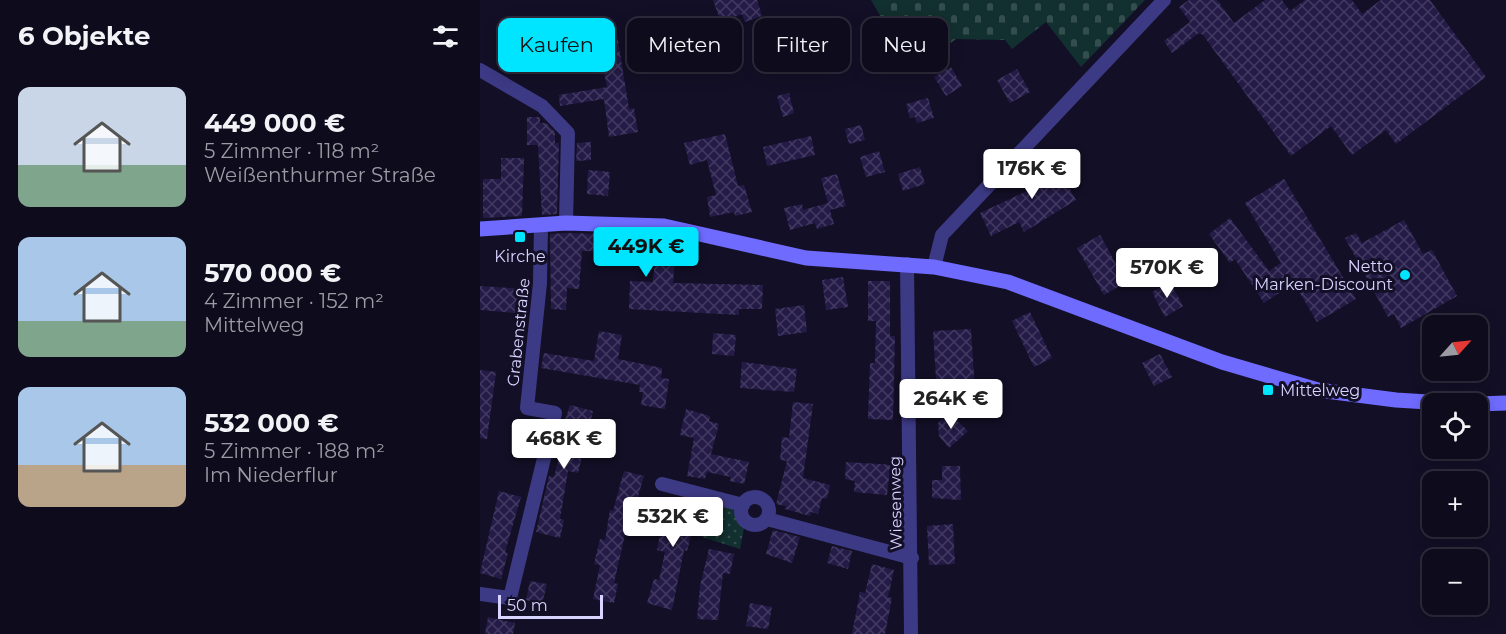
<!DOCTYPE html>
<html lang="de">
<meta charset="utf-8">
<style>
:root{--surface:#0e0b1c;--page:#171425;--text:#f1f3f6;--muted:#9b9ba3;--line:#2e2b3b;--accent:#00e5ff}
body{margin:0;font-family:Montserrat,sans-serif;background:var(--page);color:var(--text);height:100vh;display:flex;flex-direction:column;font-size:22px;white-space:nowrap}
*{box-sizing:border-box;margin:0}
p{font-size:20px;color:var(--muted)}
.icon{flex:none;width:33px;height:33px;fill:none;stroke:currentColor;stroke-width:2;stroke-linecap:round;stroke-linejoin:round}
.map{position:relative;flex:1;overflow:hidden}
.details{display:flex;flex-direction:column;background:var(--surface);width:480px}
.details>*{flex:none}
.hud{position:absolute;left:18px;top:18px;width:570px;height:54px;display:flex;gap:12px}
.needle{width:39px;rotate:63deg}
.fabs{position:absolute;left:942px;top:315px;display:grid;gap:12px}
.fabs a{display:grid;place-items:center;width:66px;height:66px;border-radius:12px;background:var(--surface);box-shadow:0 3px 15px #0003,0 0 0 2px var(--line);font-size:30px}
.scale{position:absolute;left:18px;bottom:15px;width:105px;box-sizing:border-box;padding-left:6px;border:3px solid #d9d4ff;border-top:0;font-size:16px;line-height:21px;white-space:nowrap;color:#d9d4ff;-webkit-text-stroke:4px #130f26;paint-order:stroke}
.price{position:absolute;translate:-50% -51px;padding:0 14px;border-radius:6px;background:#fff;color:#222;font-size:20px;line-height:39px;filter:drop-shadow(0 2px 3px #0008)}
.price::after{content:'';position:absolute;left:50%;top:36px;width:18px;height:14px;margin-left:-9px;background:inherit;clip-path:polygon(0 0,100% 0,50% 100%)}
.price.current{background:var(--accent);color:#111}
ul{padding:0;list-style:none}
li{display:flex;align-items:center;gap:18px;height:150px;padding:0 18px}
li span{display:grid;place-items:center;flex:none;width:168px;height:120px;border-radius:12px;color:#555}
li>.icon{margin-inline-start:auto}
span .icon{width:72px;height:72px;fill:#fffc;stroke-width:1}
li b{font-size:26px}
h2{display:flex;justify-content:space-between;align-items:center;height:72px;padding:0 18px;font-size:26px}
.tag{padding:0 21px;border-radius:12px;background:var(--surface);box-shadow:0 3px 15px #0003,0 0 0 2px var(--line);font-size:21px;line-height:54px}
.tag.current{background:var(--accent);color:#111}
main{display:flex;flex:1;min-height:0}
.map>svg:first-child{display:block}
</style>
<main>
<section class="details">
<h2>6 Objekte<svg class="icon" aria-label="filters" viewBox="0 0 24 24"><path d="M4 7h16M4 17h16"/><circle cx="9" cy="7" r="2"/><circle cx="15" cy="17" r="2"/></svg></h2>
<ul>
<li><span style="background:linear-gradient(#c9d6e8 65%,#7fa58c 0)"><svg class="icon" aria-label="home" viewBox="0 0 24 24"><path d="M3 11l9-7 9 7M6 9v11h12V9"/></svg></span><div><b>449 000 €</b><p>5 Zimmer · 118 m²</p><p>Weißenthurmer Straße</p></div></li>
<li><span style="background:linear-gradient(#a9c7e8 70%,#7fa58c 0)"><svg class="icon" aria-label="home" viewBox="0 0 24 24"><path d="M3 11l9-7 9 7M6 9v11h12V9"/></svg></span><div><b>570 000 €</b><p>4 Zimmer · 152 m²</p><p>Mittelweg</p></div></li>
<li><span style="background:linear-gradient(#a9c7e8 65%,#b9a48a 0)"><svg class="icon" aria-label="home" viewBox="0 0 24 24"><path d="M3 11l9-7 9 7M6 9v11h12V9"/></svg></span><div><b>532 000 €</b><p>5 Zimmer · 188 m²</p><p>Im Niederflur</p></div></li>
</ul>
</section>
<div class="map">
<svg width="1026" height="634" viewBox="0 0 1026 634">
<defs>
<pattern id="cemetery-stones" width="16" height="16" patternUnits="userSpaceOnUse" patternTransform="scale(1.5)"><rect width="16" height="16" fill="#12302f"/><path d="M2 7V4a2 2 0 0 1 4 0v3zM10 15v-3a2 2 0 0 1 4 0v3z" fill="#344d4e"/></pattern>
<pattern id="park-dots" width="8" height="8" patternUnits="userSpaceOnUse" patternTransform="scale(1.5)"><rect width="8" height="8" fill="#12302f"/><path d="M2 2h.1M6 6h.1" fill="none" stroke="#344d4e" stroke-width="1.8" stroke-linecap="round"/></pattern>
<pattern id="building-cross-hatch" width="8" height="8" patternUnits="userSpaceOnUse" patternTransform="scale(1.5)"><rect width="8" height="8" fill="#241b47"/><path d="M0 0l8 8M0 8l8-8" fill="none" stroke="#433b63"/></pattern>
</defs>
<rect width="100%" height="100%" fill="#130f26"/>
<path fill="url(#cemetery-stones)" d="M391 0H665L601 67 566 22 532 49 525 40 476 39 436 68 409 31Z"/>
<path fill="url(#park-dots)" d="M229 503 252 508 264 528 260 549 222 537Z"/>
<path fill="url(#building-cross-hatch)" d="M233 0H277L282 16 265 22 262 14 241 22Z
M709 0H737L754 23 785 0H802L810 11 825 0H872L882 14 901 0H950L1006 77 916 144 906 130 872 155 851 126 811 156 723 35 719 33 692 53 684 41 710 22 699 7Z
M135 22 149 109 154 108 158 132 129 137 124 99 80 106 79 95 127 87 119 46 73 55 70 35Z
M27 26 53 33 48 49 23 42Z
M471 67 482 86 466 96 454 77Z
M537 69 550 92 530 103 517 80Z
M309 93 314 113 303 117 297 96Z
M448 98 454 118 437 123 435 117 430 118 426 104Z
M47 117H60V123H66L75 132V143H79L77 214 62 215 58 145H47Z
M381 125 385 140 369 144 365 129Z
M245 134 258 186 264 185 272 212 255 216 254 212 230 217 227 197 236 195 227 160 210 165 204 143Z
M331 136 335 155 287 166 283 147Z
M111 142V160L96 161 97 143Z
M399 151 405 172 386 177 380 157Z
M569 154 596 200 544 232 539 222 511 236 500 213 558 186 547 167Z
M21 158H44L42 216 3 218V179H21Z
M440 167 445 184 423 191 418 174Z
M108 170 130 172 128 196 107 194Z
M357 174 366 206 350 210 354 224 337 229 335 223 310 230 304 208 322 204 323 210 348 203 341 178Z
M804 179 876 299 837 322 814 283 784 303 755 259 750 263 729 234 750 218 789 271 801 263 765 203Z
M924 220 943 254 952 250 977 296 921 328 914 314 908 317 865 238 876 233 882 243Z
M86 233 152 235V240L196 242 193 283 283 285 282 309H259V315L149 309 150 281 173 282 175 257 160 256V252L102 251 99 289 87 288 86 310 71 309 70 234Z
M620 235 646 282 624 295 597 248Z
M363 277 368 307 346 310 342 280Z
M388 281H410V336H415L413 420 388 419 390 363H395L396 321H388Z
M690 282 703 306 685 317 672 292Z
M0 286 48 289 47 314 0 310Z
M324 305 327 332 298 336 295 309Z
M550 312 572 358 554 367 532 321Z
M491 329 495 392 457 395 453 331Z
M119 331 142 335 138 359 182 368 181 378 189 379 185 409 161 405 163 392H159L160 385 61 368 64 353 114 361Z
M233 333 256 335 254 356 232 354Z
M680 354 692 377 674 386 662 363Z
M262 362 317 369 314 392 260 388Z
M0 370 16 372 7 439 0 438Z
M313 402 333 404 323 478 350 485 347 499 342 498 338 514 331 512 330 516 305 509 306 506 296 504 307 461 300 460 302 437 309 438Z
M90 405 113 411 98 473 88 471 80 519 84 520 80 538 56 532 69 476 74 477 86 431 82 429Z
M206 409 230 416 229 421 239 424 231 454 269 462 264 484 250 481 251 477 227 472 225 479 207 476 214 438 200 435Z
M468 412 488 431 469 448 459 436 458 423Z
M366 462 415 465 414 478 409 477 407 495 374 492 375 481 365 479Z
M462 466H480L481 500 452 498V480H462Z
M144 471 164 476 157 500 153 499 134 583 138 584 134 603 113 599 120 565 114 564 120 539 125 540 130 510 133 511Z
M19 491 41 497 25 552 28 553 21 579 0 573Z
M195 497 220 503 207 551 204 550 192 610 167 603 174 579 179 580 185 552 177 550 183 520 179 519 184 500 193 503Z
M473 524 475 564 449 565 447 526Z
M293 530 320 537 312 563 286 554Z
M352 546 372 551 368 569 347 563Z
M229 549 254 554 250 574 243 573 238 620 217 619 220 586Z
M392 564 414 570 408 597 412 598 405 634H372L380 592 385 593Z
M50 581 67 584 62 604 46 600Z
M270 603 292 607 288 629 266 626Z
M8 617 35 623 33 634H5Z"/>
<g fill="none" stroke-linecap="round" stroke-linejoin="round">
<path stroke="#3d3a85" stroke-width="14" d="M0 70 62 106 88 133 86 223
M427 264 431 634
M454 267 462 235 684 0
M182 484 263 505
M261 511a14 14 0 1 1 28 0a14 14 0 1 1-28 0Z
M287 519 432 558
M0 594 30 598 75 413 47 408 60 283 61 226"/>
<path stroke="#6f6bff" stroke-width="15" d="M0 229 86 223 184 226 326 258 454 267 528 282 742 362 838 390 916 400 980 404
M998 404 1026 403"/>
</g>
<g fill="#00e5ff" stroke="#130f26" stroke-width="2">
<rect x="34" y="231" width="12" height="12" rx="3"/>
<circle cx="925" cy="275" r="6"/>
<rect x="782" y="384" width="12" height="12" rx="3"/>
</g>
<g text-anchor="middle" stroke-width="6" stroke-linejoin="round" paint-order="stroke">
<g font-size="16" fill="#d9d4ff" stroke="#130f26">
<text x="40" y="262">Kirche</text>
<text x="913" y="272" text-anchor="end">Netto<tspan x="913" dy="18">Marken-Discount</tspan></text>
<text x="800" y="396" text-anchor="start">Mittelweg</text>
</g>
<g font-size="16" fill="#d9d4ff" stroke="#130f26">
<text transform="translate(38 332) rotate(-84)" y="6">Grabenstraße</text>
<text transform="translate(415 503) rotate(-91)" y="6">Wiesenweg</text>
</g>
</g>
</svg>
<div class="fabs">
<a><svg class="needle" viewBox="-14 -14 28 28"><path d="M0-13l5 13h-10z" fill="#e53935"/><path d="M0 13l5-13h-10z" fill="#9b9ba3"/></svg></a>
<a><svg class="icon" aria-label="locate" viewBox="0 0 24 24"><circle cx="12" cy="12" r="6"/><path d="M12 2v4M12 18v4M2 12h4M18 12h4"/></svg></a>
<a>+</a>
<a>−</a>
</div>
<div class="scale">50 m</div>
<b class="price" style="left:552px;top:200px">176K €</b>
<b class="price current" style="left:166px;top:278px">449K €</b>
<b class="price" style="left:687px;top:299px">570K €</b>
<b class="price" style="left:471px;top:430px">264K €</b>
<b class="price" style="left:84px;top:470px">468K €</b>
<b class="price" style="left:193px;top:548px">532K €</b>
<div class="hud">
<a class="tag current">Kaufen</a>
<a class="tag">Mieten</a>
<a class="tag">Filter</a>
<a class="tag">Neu</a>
</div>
</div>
</main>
